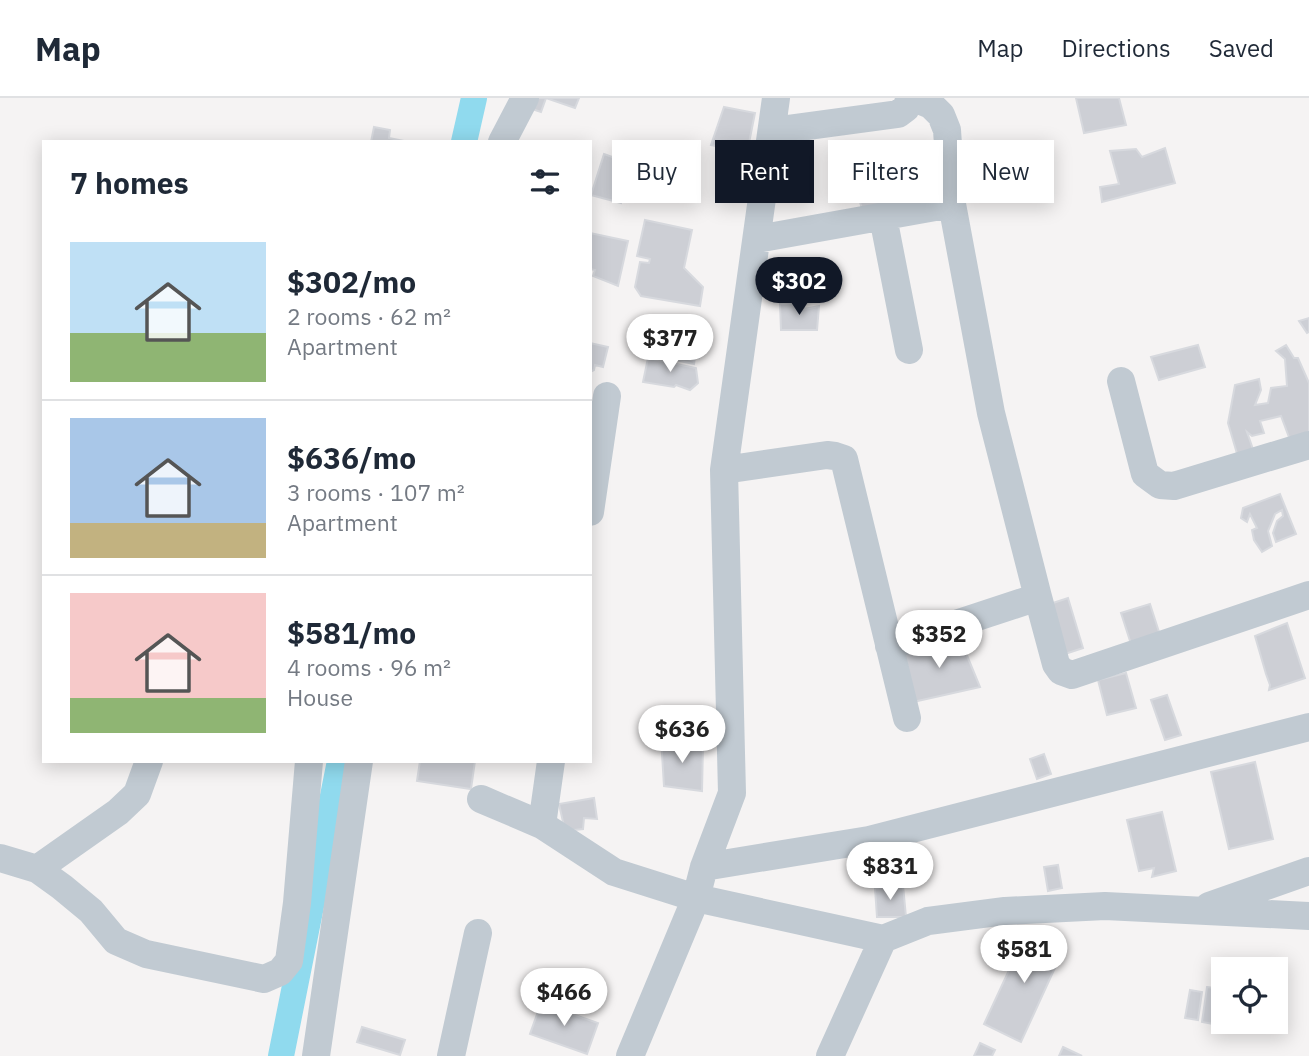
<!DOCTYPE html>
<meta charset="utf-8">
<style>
:root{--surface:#fff;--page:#f2f2f3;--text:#1f2937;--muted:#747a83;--line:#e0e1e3;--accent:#111827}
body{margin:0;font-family:"IBM Plex Sans",sans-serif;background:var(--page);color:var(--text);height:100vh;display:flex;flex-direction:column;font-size:26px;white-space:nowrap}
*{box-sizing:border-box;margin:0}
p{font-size:23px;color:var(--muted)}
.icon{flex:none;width:38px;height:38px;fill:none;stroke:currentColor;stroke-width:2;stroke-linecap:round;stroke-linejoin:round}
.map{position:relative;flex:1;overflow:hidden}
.details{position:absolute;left:42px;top:42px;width:550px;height:623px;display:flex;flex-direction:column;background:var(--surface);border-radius:0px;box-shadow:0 4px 18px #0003}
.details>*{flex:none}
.banner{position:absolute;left:612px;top:42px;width:592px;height:63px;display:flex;gap:14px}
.controls{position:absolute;left:1211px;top:859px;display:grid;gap:14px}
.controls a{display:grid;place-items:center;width:77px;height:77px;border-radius:0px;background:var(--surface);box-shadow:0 4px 18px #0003;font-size:35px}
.price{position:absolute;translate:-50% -60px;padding:0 16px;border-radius:24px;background:#fff;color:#222;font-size:23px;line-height:46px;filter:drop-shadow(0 2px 4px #0008)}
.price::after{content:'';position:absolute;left:50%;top:42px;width:21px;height:16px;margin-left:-10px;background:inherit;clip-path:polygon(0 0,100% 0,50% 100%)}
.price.active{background:var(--accent);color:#fff}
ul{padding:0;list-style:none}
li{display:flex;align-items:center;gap:21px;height:175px;padding:0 28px}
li+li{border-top:2px solid var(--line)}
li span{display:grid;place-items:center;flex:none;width:196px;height:140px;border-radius:0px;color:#555}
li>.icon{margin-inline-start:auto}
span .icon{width:84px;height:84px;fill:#fffc;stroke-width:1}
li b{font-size:30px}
h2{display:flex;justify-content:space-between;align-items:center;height:84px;padding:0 28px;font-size:30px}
.chip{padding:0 24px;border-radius:0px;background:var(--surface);box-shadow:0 4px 18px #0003;font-size:24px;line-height:63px}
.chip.active{background:var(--accent);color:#fff}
header{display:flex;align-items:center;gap:42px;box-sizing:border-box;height:98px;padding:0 35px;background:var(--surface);border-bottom:2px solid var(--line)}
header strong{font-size:33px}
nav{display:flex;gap:38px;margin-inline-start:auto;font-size:24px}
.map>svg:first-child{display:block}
</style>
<header>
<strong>Map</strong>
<nav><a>Map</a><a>Directions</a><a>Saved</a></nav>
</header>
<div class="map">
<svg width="1309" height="958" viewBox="0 0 1309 958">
<rect width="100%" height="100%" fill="#f5f3f3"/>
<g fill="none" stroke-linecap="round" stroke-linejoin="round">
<path stroke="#90daee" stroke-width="26" d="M464 44 474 0
M281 958 340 663"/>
</g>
<path fill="#cdcfd5" stroke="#d7d9de" stroke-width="2" d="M529 0H546L541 14 526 9Z
M546 0H579L575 10Z
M1076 0H1119L1126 27 1084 35Z
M724 9 755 15 747 55 711 47Z
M374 29 390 32 389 40 409 44H371Z
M1165 50 1175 85 1102 104 1100 89 1119 86 1110 53 1136 51 1142 59Z
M604 56 634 67 621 105 591 97Z
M869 72 883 119 865 122 852 75Z
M645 122 692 132 684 170 703 189 700 208 641 198 635 189 640 164 649 165 650 161 637 158Z
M590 135 628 143 618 188 593 178 595 172 590 171Z
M803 205 804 211 819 208 817 232H781L780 206Z
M1309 220V234L1307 235 1299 223Z
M675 236 699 241 698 249 691 250 688 261 694 263 696 254 700 255 699 260 695 259 694 266 675 262 676 256 666 254 667 247 672 248Z
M590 245 608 249 603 269 595 267 594 272 590 274V277Z
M1198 247 1205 269 1159 282 1151 259Z
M1286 247 1294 260H1298L1309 285V343L1293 350 1281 318 1260 323 1264 335 1252 338 1247 334 1254 354 1238 359 1228 325 1235 287 1259 281 1261 292 1255 307 1268 305 1271 290 1287 288 1285 261 1276 253Z
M648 260 696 270 698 285 690 292 676 287 674 289 643 284Z
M1280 396 1296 436 1276 444 1273 435 1277 423 1283 418 1282 412 1275 416 1268 433 1272 448 1262 454 1254 442 1252 432 1257 430 1250 416 1247 424 1241 420 1243 410Z
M1068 500 1083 550 1062 557 1047 507Z
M1150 506 1160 537 1131 546 1121 515Z
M1287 525 1305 580 1269 592 1270 587 1266 576 1255 538Z
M959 538 980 589 913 604 901 554Z
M1126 575 1136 610 1107 617 1098 582Z
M1167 597 1181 637 1165 642 1151 602Z
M661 640 703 647 702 693 664 688Z
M1044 656 1051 676 1037 681 1030 661Z
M420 663H475L471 691 417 683Z
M1255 664 1273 741 1229 751 1211 674Z
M594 700 597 721 584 720 583 731 565 733 559 706Z
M1162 714 1176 773 1152 779 1154 770 1139 773 1127 722Z
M1058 767 1062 790 1048 793 1044 769Z
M903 787 906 819H877L875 790Z
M1028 831 1065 848 1021 944 984 926Z
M1207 889 1223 891 1219 927 1202 924Z
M1190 892 1202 894 1198 922 1185 920Z
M541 905 598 925 587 956 530 936Z
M1225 924H1245L1244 930 1225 927Z
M362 929 405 942 400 957 357 944Z
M980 945 995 952 992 958H974Z
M1063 949 1082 958H1059Z"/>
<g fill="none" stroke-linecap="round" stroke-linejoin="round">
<path stroke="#c1cad2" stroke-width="28" d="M914 0 931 7 941 17 947 32 952 106 991 315 1038 499
M772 33 898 16 906 10 910 0
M502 44 525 0
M883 119 909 252
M757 141 952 106
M1121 283 1145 376 1160 387 1174 388 1309 347
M724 372 827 357 835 358 844 361 907 620
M590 414 607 298
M889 548 1038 499 1056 566 1061 573 1072 577 1309 497
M481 701 542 727 614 774 696 800 883 841 928 823 1005 813 1105 808 1309 818
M542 727 551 663
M0 760 37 771 62 789 91 813 116 843 146 856 264 881 280 874 289 863 297 805 309 663
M704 769 869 742 1309 629
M37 771 118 714 137 696 149 663
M1209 808 1309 773
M316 958 359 663
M451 958 478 835
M630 958 696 800 704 769 732 695 724 372 776 0
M830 958 883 841"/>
</g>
</svg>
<div class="controls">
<a><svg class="icon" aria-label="locate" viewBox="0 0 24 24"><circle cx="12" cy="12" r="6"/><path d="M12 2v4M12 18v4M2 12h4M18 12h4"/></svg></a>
</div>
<b class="price active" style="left:799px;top:219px">$302</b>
<b class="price" style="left:670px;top:276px">$377</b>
<b class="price" style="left:939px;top:572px">$352</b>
<b class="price" style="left:682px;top:667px">$636</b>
<b class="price" style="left:890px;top:804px">$831</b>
<b class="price" style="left:1024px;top:887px">$581</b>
<b class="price" style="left:564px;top:930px">$466</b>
<div class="banner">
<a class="chip">Buy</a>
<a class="chip active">Rent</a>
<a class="chip">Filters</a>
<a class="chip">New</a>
</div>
<section class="details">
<h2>7 homes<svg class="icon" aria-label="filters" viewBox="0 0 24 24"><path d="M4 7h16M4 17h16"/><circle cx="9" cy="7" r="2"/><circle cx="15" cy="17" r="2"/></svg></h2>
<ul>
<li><span style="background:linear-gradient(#bfe0f5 65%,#8fb573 0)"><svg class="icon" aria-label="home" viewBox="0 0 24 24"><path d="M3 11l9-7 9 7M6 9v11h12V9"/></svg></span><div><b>$302/mo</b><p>2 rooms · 62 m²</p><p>Apartment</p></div></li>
<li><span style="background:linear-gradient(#a9c7e8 75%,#c2b280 0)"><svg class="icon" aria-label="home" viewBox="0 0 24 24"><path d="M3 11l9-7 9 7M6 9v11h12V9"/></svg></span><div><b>$636/mo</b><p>3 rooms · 107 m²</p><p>Apartment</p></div></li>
<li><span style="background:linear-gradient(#f6c9c9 75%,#8fb573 0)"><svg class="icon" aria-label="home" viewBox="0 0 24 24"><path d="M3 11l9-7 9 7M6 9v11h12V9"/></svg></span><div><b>$581/mo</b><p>4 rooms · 96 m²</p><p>House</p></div></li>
</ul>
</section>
</div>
